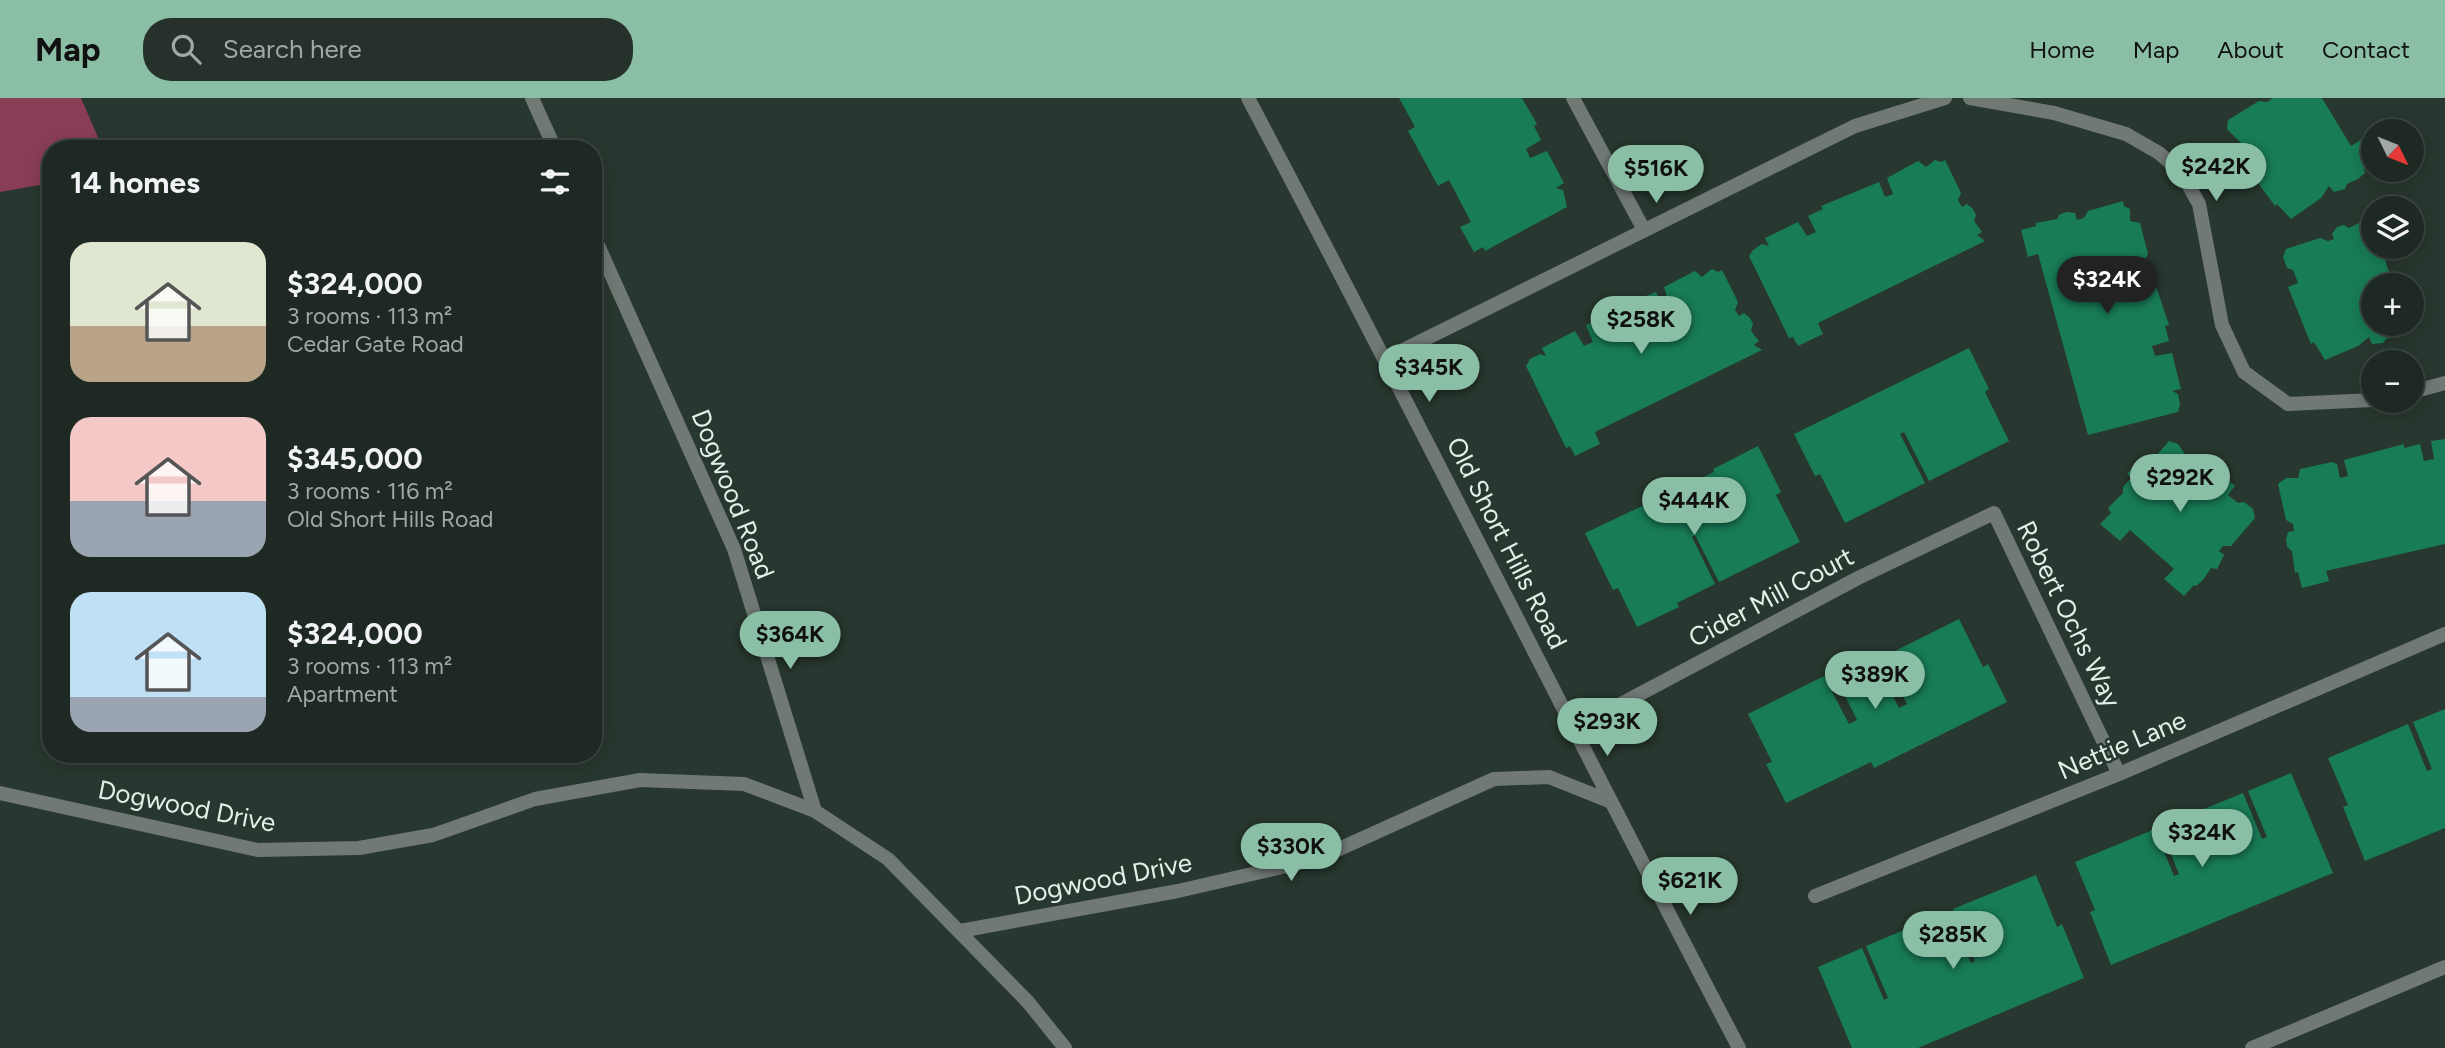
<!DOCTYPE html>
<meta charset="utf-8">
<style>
:root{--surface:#1e2923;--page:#26312b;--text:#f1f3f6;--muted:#a1a6a6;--line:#3c4541;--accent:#8abfa5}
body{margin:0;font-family:Figtree,sans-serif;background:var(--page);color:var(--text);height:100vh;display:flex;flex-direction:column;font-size:26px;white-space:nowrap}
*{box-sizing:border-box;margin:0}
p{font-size:23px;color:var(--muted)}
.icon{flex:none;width:38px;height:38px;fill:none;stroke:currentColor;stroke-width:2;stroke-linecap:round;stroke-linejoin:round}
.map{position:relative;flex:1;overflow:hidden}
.details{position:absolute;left:42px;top:42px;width:560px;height:623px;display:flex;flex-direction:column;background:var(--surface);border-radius:28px;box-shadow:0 4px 18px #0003,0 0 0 2px var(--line)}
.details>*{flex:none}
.needle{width:46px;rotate:133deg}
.fabs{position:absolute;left:2361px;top:21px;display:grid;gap:14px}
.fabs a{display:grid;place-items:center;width:63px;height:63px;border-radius:50%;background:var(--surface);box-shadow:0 4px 18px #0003,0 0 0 2px var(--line);font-size:35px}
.price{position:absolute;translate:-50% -60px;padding:0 16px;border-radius:24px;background:var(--accent);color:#111;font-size:23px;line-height:46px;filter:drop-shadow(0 2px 4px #0008)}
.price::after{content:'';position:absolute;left:50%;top:42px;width:21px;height:16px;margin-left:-10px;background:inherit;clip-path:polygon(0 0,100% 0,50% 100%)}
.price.current{background:#222;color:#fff}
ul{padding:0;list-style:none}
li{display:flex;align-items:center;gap:21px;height:175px;padding:0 28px}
li span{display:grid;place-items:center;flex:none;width:196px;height:140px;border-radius:21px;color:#555}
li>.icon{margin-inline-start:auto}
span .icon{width:84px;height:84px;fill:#fffc;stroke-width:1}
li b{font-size:30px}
h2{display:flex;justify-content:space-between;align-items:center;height:84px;padding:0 28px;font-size:30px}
header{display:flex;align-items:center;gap:42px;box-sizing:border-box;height:98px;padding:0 35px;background:var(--accent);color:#111}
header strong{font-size:33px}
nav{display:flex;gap:38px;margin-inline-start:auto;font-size:24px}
.search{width:490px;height:63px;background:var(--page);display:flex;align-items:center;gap:18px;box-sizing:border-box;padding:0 24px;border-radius:28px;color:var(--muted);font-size:26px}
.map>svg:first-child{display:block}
</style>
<header>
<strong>Map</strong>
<div class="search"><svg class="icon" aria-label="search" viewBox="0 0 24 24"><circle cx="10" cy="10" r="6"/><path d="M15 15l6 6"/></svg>Search here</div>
<nav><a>Home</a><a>Map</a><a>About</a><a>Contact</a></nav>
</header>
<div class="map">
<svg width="2445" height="950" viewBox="0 0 2445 950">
<rect width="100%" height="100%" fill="#28372f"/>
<path fill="#893e56" d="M0 0H81L103 51H51V85L0 94Z"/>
<path fill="#187c57" d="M1399 0H1522L1537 26 1534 28 1541 42 1526 51 1530 60 1547 53 1564 85 1556 90 1563 92 1567 109 1485 153 1483 149 1474 154 1460 129 1471 124 1449 82 1438 88 1408 33 1415 29Z
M2273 0H2322L2351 48 2364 40 2373 56V65L2364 71 2365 75 2358 81 2347 86 2345 91 2334 94 2329 88 2321 100 2291 121 2277 106 2275 108 2239 59 2248 52 2227 31 2228 22 2259 3 2267 4Z
M1935 62 1941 64 1945 62 1961 95 1958 102 1962 109 1967 106 1973 111 1976 117 1974 123 1982 134 1977 137 1985 143 1818 225 1823 236 1798 248 1793 239 1789 240 1749 158 1753 152 1762 146 1769 148 1765 140 1798 124 1807 138 1816 134 1808 118 1823 111 1821 108 1879 84 1885 99 1893 96 1887 80 1918 63 1926 69Z
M2123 103 2124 108 2130 111V123L2140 125 2148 156 2145 161 2132 165 2134 173 2149 168 2169 227 2165 228 2169 243 2152 248 2155 258 2172 255 2181 291 2172 293 2178 296 2180 307 2178 314 2088 337 2038 156 2028 159 2021 132 2036 128V125L2057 121 2060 116 2068 114 2075 115 2077 122 2084 120 2088 113Z
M2363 123 2373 125V149H2381L2393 187H2373V226H2412V196L2421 225 2407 230V234L2386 241 2383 245 2372 246 2369 239 2358 248 2325 262 2314 244 2311 246 2288 189 2298 185 2293 172 2287 170 2283 159 2286 151 2320 140 2328 143 2334 141 2332 136 2337 129 2344 127 2349 130Z
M1712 171 1718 174 1722 172 1738 204 1735 212 1739 218 1744 215 1750 220 1753 226 1751 233 1759 243 1754 247 1762 252 1595 334 1600 346 1575 358 1570 348 1566 350 1526 268 1530 261 1540 256 1546 258 1542 250 1575 233 1584 248 1593 244 1586 227 1600 221 1598 217 1656 194 1663 209 1669 205 1664 189 1695 173 1702 179Z
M1969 250 1989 291 1985 294 2009 343 1929 383 1904 334 1900 336 1925 385 1845 425 1820 376 1815 378 1794 336Z
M2445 341V446L2326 473 2329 483 2302 490 2298 474 2295 475 2292 453 2287 449 2286 442 2288 434 2294 433 2293 426 2286 422 2278 386 2286 380H2298L2300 371 2332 364 2337 366 2340 380 2348 378 2344 362 2404 346V350L2420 346 2424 363 2434 361 2431 343Z
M2169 343 2178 346 2190 363 2194 355 2235 388 2228 397 2238 405 2244 404 2253 411 2255 420 2231 448H2223L2219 453 2224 457 2217 471 2211 470 2203 482 2196 488 2194 487 2184 498 2164 481 2174 471 2130 432 2120 443 2100 426 2111 415 2108 410 2123 395V389L2129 382H2134L2127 376 2135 367 2143 373Z
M1758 348 1781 394 1776 397 1800 444 1719 484 1695 437 1692 439 1715 486 1677 505 1679 509 1637 529 1618 490 1613 492 1585 435 1714 374 1713 371Z
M1959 521 1983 569 1988 566 2007 604 1874 670 1871 664 1786 705 1766 666 1772 664 1748 616 1824 578 1849 626 1857 622 1833 573 1871 555 1899 610 1907 606 1883 559Z
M2445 611V730L2365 763 2343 709 2348 707 2328 660 2408 626 2427 673 2432 671 2413 624Z
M2291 675 2333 775 2111 867 2090 814 2095 812 2075 764 2155 731 2174 778 2179 776 2160 729 2243 695 2262 741 2267 739 2248 693Z
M2036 777 2057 829 2062 826 2084 880 1918 950H1852L1818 869 1862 850 1884 902 1888 900 1866 848 1949 813 1971 865 1975 863 1953 811Z"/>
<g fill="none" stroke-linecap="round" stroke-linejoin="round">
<path stroke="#717975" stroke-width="14" d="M1574 631 1858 480 1994 415 2119 676
M1815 798 2119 676 2445 536
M2252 950 2445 869"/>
<path stroke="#717975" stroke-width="14" d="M532 0 555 51
M1248 0C1415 315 1573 634 1739 950
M1573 0 1644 132
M1970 0 2054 15 2126 36 2159 55 2181 74 2199 106 2222 227 2244 274 2288 306 2373 302
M593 136 734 451 815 713 888 761 1028 904 1065 950
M1387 260 1855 28 1945 0
M2412 294 2445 285
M0 695 258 752 359 750 433 737 535 701 640 682 744 686 815 713
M960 833 1178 793 1317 761 1494 681 1549 679 1609 703"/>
</g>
<g text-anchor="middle" stroke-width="5" stroke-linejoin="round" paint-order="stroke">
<g font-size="26" fill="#e5efe9" stroke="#28372f">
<text transform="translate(733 396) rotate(68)" y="9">Dogwood Road</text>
<text transform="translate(1507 445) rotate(63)" y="9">Old Short Hills Road</text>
<text transform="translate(1771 499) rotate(-28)" y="9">Cider Mill Court</text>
<text transform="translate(2069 516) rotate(64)" y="9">Robert Ochs Way</text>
<text transform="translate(2122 647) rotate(-23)" y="9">Nettie Lane</text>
<text transform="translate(187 708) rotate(11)" y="9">Dogwood Drive</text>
<text transform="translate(1103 781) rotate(-11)" y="9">Dogwood Drive</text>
</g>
</g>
</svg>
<div class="fabs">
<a><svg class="needle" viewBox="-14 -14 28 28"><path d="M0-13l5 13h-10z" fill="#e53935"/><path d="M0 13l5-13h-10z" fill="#a1a6a6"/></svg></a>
<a><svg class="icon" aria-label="layers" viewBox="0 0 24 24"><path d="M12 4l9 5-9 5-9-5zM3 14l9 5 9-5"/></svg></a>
<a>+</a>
<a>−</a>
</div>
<b class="price" style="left:2216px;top:105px">$242K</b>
<b class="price" style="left:1656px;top:107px">$516K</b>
<b class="price current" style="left:2107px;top:218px">$324K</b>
<b class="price" style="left:1641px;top:258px">$258K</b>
<b class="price" style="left:1429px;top:306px">$345K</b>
<b class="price" style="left:2180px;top:416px">$292K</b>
<b class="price" style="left:1694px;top:439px">$444K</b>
<b class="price" style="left:790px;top:573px">$364K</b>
<b class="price" style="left:1875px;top:613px">$389K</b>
<b class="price" style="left:1607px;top:660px">$293K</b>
<b class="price" style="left:2202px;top:771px">$324K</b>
<b class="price" style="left:1291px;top:785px">$330K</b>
<b class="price" style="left:1690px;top:819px">$621K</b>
<b class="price" style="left:1953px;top:873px">$285K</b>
<section class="details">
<h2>14 homes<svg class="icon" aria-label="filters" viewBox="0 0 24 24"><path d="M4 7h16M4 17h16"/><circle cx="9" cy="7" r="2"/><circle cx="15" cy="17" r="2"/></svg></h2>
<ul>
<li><span style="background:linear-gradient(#dfe7d0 60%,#b9a48a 0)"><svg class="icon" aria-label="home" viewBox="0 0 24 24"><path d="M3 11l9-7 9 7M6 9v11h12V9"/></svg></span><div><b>$324,000</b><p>3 rooms · 113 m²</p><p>Cedar Gate Road</p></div></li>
<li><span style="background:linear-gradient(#f6c9c9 60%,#9aa5b1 0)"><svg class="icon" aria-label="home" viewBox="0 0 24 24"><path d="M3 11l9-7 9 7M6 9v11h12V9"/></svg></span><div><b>$345,000</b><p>3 rooms · 116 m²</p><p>Old Short Hills Road</p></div></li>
<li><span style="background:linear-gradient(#bfe0f5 75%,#9aa5b1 0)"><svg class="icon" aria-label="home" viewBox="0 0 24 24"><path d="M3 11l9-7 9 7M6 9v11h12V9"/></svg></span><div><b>$324,000</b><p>3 rooms · 113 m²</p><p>Apartment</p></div></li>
</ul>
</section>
</div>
